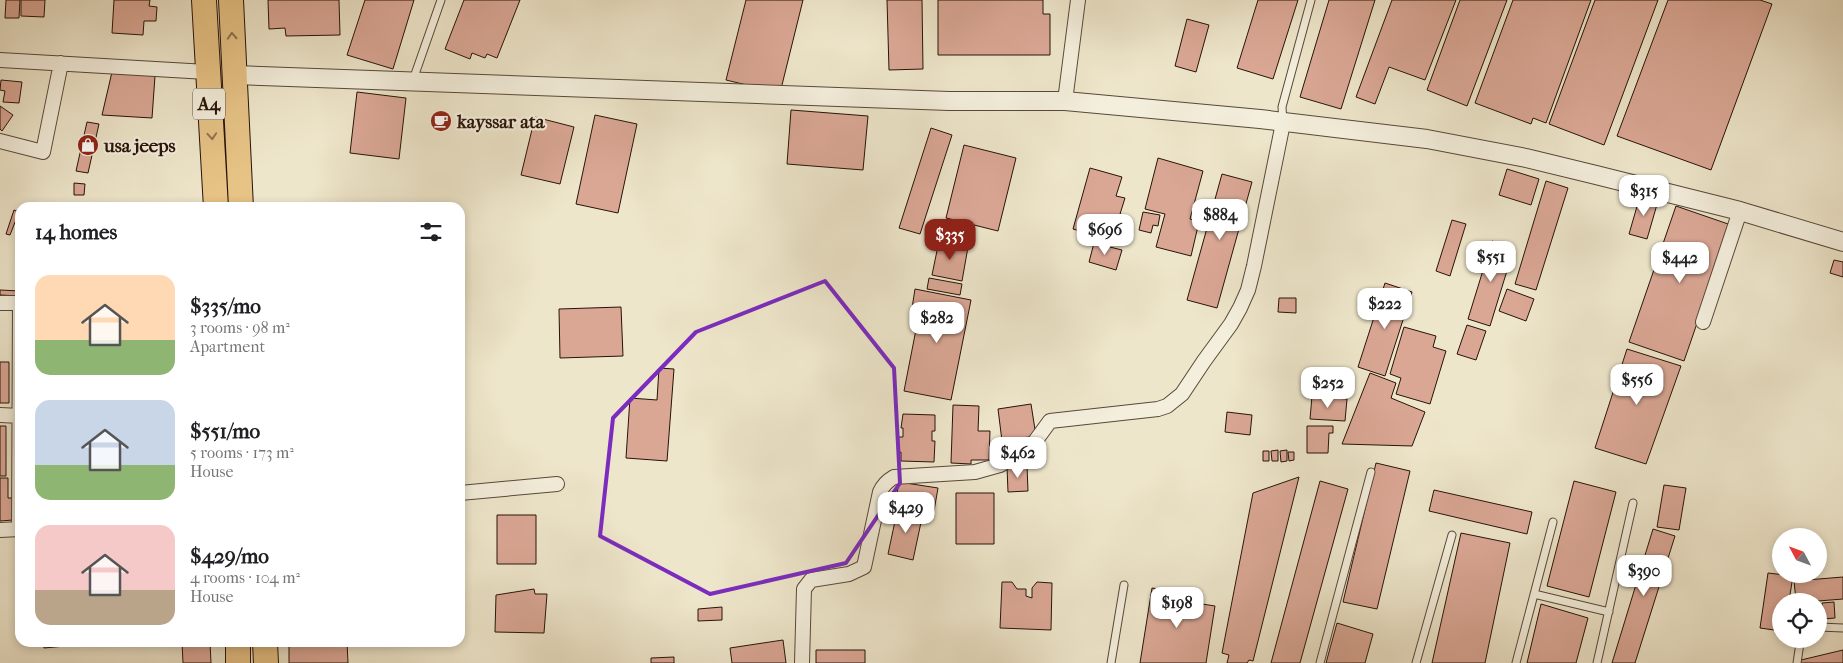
<!DOCTYPE html>
<meta charset="utf-8">
<style>
:root{--surface:#fff;--page:#f6f6f6;--text:#202124;--muted:#757577;--accent:#8f2418}
body{margin:0;font-family:"IM FELL French Canon",serif;background:var(--page);color:var(--text);height:100vh;display:flex;flex-direction:column;font-size:19px;white-space:nowrap}
*{box-sizing:border-box;margin:0}
p{font-size:16px;color:var(--muted)}
.icon{flex:none;width:28px;height:28px;fill:none;stroke:currentColor;stroke-width:2;stroke-linecap:round;stroke-linejoin:round}
.map{position:relative;flex:1;overflow:hidden}
.details{position:absolute;left:15px;top:202px;width:450px;height:445px;display:flex;flex-direction:column;background:var(--surface);border-radius:15px;box-shadow:0 2px 8px #0003}
.details>*{flex:none}
.needle{width:32px;rotate:311deg}
.controls{position:absolute;left:1772px;top:528px;display:grid;gap:10px}
.controls a{display:grid;place-items:center;width:55px;height:55px;border-radius:50%;background:var(--surface);box-shadow:0 2px 8px #0003;font-size:25px}
.price{position:absolute;translate:-50% -42px;padding:0 11px;border-radius:10px;background:#fff;color:#222;font-size:16px;line-height:32px;filter:drop-shadow(0 1px 2px #0008)}
.price::after{content:'';position:absolute;left:50%;top:30px;width:15px;height:11px;margin-left:-8px;background:inherit;clip-path:polygon(0 0,100% 0,50% 100%)}
.price.active{background:var(--accent);color:#fff}
ul{padding:0;list-style:none}
li{display:flex;align-items:center;gap:15px;height:125px;padding:0 20px}
li span{display:grid;place-items:center;flex:none;width:140px;height:100px;border-radius:15px;color:#555}
li>.icon{margin-inline-start:auto}
span .icon{width:60px;height:60px;fill:#fffc;stroke-width:1}
li b{font-size:21px}
h2{display:flex;justify-content:space-between;align-items:center;height:60px;padding:0 20px;font-size:21px}
.map>svg:first-child{display:block}
</style>
<div class="map">
<svg width="1843" height="663" viewBox="0 0 1843 663">
<rect width="100%" height="100%" fill="#eee6cb"/>
<filter id="stains"><feTurbulence type="fractalNoise" baseFrequency=".004" numOctaves="4"/><feColorMatrix values="0 0 0 0 .2 0 0 0 0 .09 0 0 0 0 .02 0 0 0 .5 -.17"/></filter>
<radialGradient id="worn" r=".72"><stop offset=".6" stop-color="#630" stop-opacity="0"/><stop offset="1" stop-color="#630" stop-opacity=".3"/></radialGradient>
<path fill="#daa795" stroke="#261308" d="M6 0H20L19 18H5Z
M21 0H45L44 17 21 16Z
M114 0H150L149 6 157 7 156 21H144L143 35 112 33Z
M268 0H339L340 35 286 36 285 28 269 29Z
M365 0H414L393 69 347 55Z
M464 0H520L497 58 487 54 485 58 472 53 470 59 445 49Z
M746 0H803L780 93 726 80Z
M887 0H922L923 69 889 70Z
M938 0H1043V14H1050V55H938Z
M1258 0H1298L1273 79 1237 68Z
M1329 0H1375L1341 109 1300 97Z
M1392 0H1456L1425 80 1389 67 1375 104 1356 97Z
M1460 0H1507L1467 106 1427 90Z
M1513 0H1591L1546 123 1533 118 1531 124 1475 103Z
M1595 0H1658L1604 145 1549 124Z
M1668 0H1760L1772 4 1711 170 1617 136Z
M1187 19 1209 25 1196 72 1175 66Z
M112 72 155 76 152 118 102 115Z
M1 80 22 82 19 103 3 102 5 91 0 90Z
M357 92 406 98 399 159 350 153Z
M0 106 13 115 2 131 0 129Z
M791 110 868 116 863 170 787 164Z
M595 115 637 124 618 213 576 204Z
M535 117 574 127 560 184 521 175Z
M87 122 99 124 88 173 76 171Z
M931 128 952 135 920 234 899 228Z
M964 145 1016 158 998 231 946 218Z
M1158 158 1203 171 1190 219 1199 222 1191 256 1156 247 1165 214 1145 209Z
M1090 168 1122 177 1116 196 1125 198 1120 214 1127 216 1120 242 1073 229Z
M1507 169 1539 179 1531 205 1499 195Z
M1222 174 1252 182 1217 308 1187 300Z
M1546 181 1568 188 1536 290 1515 284Z
M74 183 85 184 84 195H74Z
M1640 196 1658 201 1647 239 1629 234Z
M1676 206 1731 225 1684 361 1629 342Z
M14 210 19 212 10 235 6 234Z
M1143 212 1160 215 1158 226 1153 225 1151 233 1139 230Z
M1452 220 1466 224 1450 276 1436 271Z
M939 241 968 247 962 281 932 275Z
M1492 241 1514 248 1490 326 1468 319Z
M1094 243 1122 250 1116 270 1089 262Z
M1834 260 1843 262V277L1830 273Z
M929 278 962 284 960 295 927 289Z
M1385 283 1412 292 1385 376 1358 367Z
M915 289 971 300 951 400 904 391 920 309 912 308Z
M1507 289 1534 299 1526 321 1499 311Z
M0 290 20 291V296L0 295Z
M1279 298H1296V313L1278 312Z
M621 307 623 356 560 358 559 309Z
M1467 325 1486 331 1476 360 1457 354Z
M1404 327 1436 336 1433 347 1446 351 1430 404 1396 394 1401 378 1390 374Z
M1627 349 1681 366 1646 464 1595 448Z
M0 362H9V403H0Z
M659 368 674 369 667 461 626 458 630 398 657 400Z
M1370 373 1396 383 1391 398 1425 412 1412 446 1342 444Z
M1312 396 1347 399 1345 421 1310 419Z
M1031 404 1036 436 1002 441 998 409Z
M953 405 979 406 978 431H990L989 460H971V464L951 463Z
M1227 412 1252 415 1250 435 1225 432Z
M903 414 935 415V431H932V441H935L934 462 901 461V452L898 453V437H903V428H901Z
M0 426H6V476H0Z
M1307 426H1333V433H1329L1328 453H1307Z
M1278 450V461H1272L1271 451Z
M1287 450V461L1281 462 1280 451Z
M1263 451H1269V461H1263Z
M1288 452H1294V460L1289 461Z
M1376 463 1410 471 1377 609 1343 602Z
M1027 466 1028 491 1008 492 1007 467Z
M1299 477 1253 661 1249 660 1247 663H1227L1229 655 1222 653 1253 493Z
M0 478H8V498H13V520L0 521Z
M1320 481 1348 489 1300 663H1271Z
M1574 481 1616 492 1589 597 1547 586Z
M899 482 938 488 934 511 895 505Z
M1664 485 1686 488 1679 530 1657 527Z
M1434 490 1532 512 1527 534 1429 511Z
M956 493H994V544H956Z
M898 507 923 513 913 560 888 554Z
M497 515H536V564H497Z
M1653 529 1675 536 1635 663H1612Z
M1461 533 1510 543 1485 663H1432Z
M1768 573 1793 576 1789 601H1781V631L1760 628Z
M1843 577V599L1818 601H1796L1794 581Z
M1002 582H1012L1017 589H1026V596L1032 598V588L1037 582 1052 583 1051 630 1000 628Z
M1152 588 1191 594 1189 602 1215 606 1206 663H1140Z
M534 589 535 594H547L544 633 495 632 496 595Z
M1834 602 1835 618 1823 619 1822 603Z
M1541 604 1588 618 1576 663H1527Z
M722 607V620L698 621V609Z
M1337 623 1373 634 1365 663H1326Z
M783 640 786 663H732L730 648Z
M43 642H87V644L44 648Z
M182 642H210L211 663H183Z
M289 642H347L348 663H289Z
M816 650H865V663H816Z
M1843 650V663H1800L1801 660Z
M674 657V663H651V658Z"/>
<g fill="none" stroke-linecap="round" stroke-linejoin="round">
<g stroke="#584839" stroke-width="9">
<path id="service" d="M413 80 441 0
M1283 122 1282 107 1311 0
M1534 594 1609 612
M1819 627 1843 628
M1111 663 1124 585
M1320 663 1371 472
M1416 663 1452 535
M1516 663 1553 522
M1597 663 1633 503
M1797 663 1800 643 1804 639"/>
</g>
<g stroke="#584839" stroke-width="16">
<path id="minor" d="M0 60 207 72
M1065 101 1078 0
M0 141 43 152 61 63
M0 303H20
M1703 322 1740 211
M0 415 20 416
M460 493 557 484
M19 529 20 303
M0 530 20 529
M802 663 804 589 811 580 849 574 864 567 880 492C883 485 887 481 894 477L975 472 1000 465 1031 447 1050 421 1158 409 1167 406 1182 394 1204 361 1231 324 1240 308 1248 290 1254 266 1283 123"/>
</g>
<g stroke="#584839" stroke-width="20">
<path id="tertiary" d="M235 75 949 101H1065L1260 119 1427 139 1526 158 1596 175 1740 211 1843 242"/>
</g>
<g stroke="#261308" stroke-width="26">
<path id="trunk" d="M204 0 216 208
M231 0 241 208
M238 642V663
M265 642 266 663"/>
</g>
<use href="#service" stroke="#f4efdd" stroke-width="7"/>
<use href="#minor" stroke="#f4efdd" stroke-width="14"/>
<use href="#tertiary" stroke="#f4efdd" stroke-width="18"/>
<use href="#trunk" stroke="#e7c386" stroke-width="24"/>
</g>
<defs><path id="oneway-chevron" d="M-2-3.5L2.5 0L-2 3.5" fill="none" stroke-width="1.6" stroke-linecap="round" stroke-linejoin="round" transform="scale(1.25)"/></defs>
<g stroke="#90744d">
<use href="#oneway-chevron" transform="translate(232 36) rotate(-93)"/>
<use href="#oneway-chevron" transform="translate(212 136) rotate(86)"/>
</g>
<path fill="none" stroke="#7b2cbf" stroke-width="4" stroke-linejoin="round" d="M825 281 894 368 900 483 846 563 710 594 600 536 613 418 696 332Z"/>
<defs>
<g id="cafe-disc" transform="scale(1.125)"><circle r="9.5" fill="#8f2418" stroke="#f4efdd"/><path d="M-5.5-4.5H6V0H3Q3 3.5 0 3.5H-2.5Q-5.5 3.5-5.5 0ZM3-3.2v2h1.7v-2ZM-6 4.5H4V6H-6Z" fill="#fff"/></g>
<g id="shop-disc" transform="scale(1.125)"><circle r="9.5" fill="#8f2418" stroke="#f4efdd"/><path d="M-5-2.5h2.3a2.7 3.5 0 0 1 5.4 0H5L5.5 6h-11ZM-1.5-2.5h3a1.5 2.3 0 0 0-3 0Z" fill="#fff"/></g>
</defs>
<g fill-rule="evenodd">
<use href="#cafe-disc" x="441" y="121"/>
<use href="#shop-disc" x="88" y="145"/>
</g>
<g text-anchor="middle" stroke-width="4.5" stroke-linejoin="round" paint-order="stroke">
<rect fill="#f4efdd" stroke="#645548" stroke-width="1" x="193" y="88.5" width="32" height="31" rx="4"/>
<g font-size="18" font-weight="bold" fill="#261308">
<text x="209" y="110">A4</text>
</g>
<g font-size="19" font-weight="bold" fill="#261308" stroke="#f4efdd" text-anchor="start">
<text x="457" y="128">kayssar ata</text>
<text x="104" y="152">usa jeeps</text>
</g>
</g>
<rect width="100%" height="100%" filter="url(#stains)"/>
<rect width="100%" height="100%" fill="url(#worn)"/>
</svg>
<div class="controls">
<a><svg class="needle" viewBox="-14 -14 28 28"><path d="M0-13l5 13h-10z" fill="#e53935"/><path d="M0 13l5-13h-10z" fill="#757577"/></svg></a>
<a><svg class="icon" aria-label="locate" viewBox="0 0 24 24"><circle cx="12" cy="12" r="6"/><path d="M12 2v4M12 18v4M2 12h4M18 12h4"/></svg></a>
</div>
<b class="price" style="left:1644px;top:217px">$315</b>
<b class="price" style="left:1220px;top:241px">$884</b>
<b class="price" style="left:1105px;top:256px">$696</b>
<b class="price active" style="left:950px;top:261px">$335</b>
<b class="price" style="left:1491px;top:283px">$551</b>
<b class="price" style="left:1680px;top:284px">$442</b>
<b class="price" style="left:1385px;top:330px">$222</b>
<b class="price" style="left:937px;top:344px">$282</b>
<b class="price" style="left:1637px;top:406px">$556</b>
<b class="price" style="left:1328px;top:409px">$252</b>
<b class="price" style="left:1018px;top:479px">$462</b>
<b class="price" style="left:906px;top:534px">$429</b>
<b class="price" style="left:1644px;top:597px">$390</b>
<b class="price" style="left:1177px;top:629px">$198</b>
<section class="details">
<h2>14 homes<svg class="icon" aria-label="filters" viewBox="0 0 24 24"><path d="M4 7h16M4 17h16"/><circle cx="9" cy="7" r="2"/><circle cx="15" cy="17" r="2"/></svg></h2>
<ul>
<li><span style="background:linear-gradient(#ffd9b3 65%,#8fb573 0)"><svg class="icon" aria-label="home" viewBox="0 0 24 24"><path d="M3 11l9-7 9 7M6 9v11h12V9"/></svg></span><div><b>$335/mo</b><p>3 rooms · 98 m²</p><p>Apartment</p></div></li>
<li><span style="background:linear-gradient(#c9d6e8 65%,#8fb573 0)"><svg class="icon" aria-label="home" viewBox="0 0 24 24"><path d="M3 11l9-7 9 7M6 9v11h12V9"/></svg></span><div><b>$551/mo</b><p>5 rooms · 173 m²</p><p>House</p></div></li>
<li><span style="background:linear-gradient(#f6c9c9 65%,#b9a48a 0)"><svg class="icon" aria-label="home" viewBox="0 0 24 24"><path d="M3 11l9-7 9 7M6 9v11h12V9"/></svg></span><div><b>$429/mo</b><p>4 rooms · 104 m²</p><p>House</p></div></li>
</ul>
</section>
</div>
